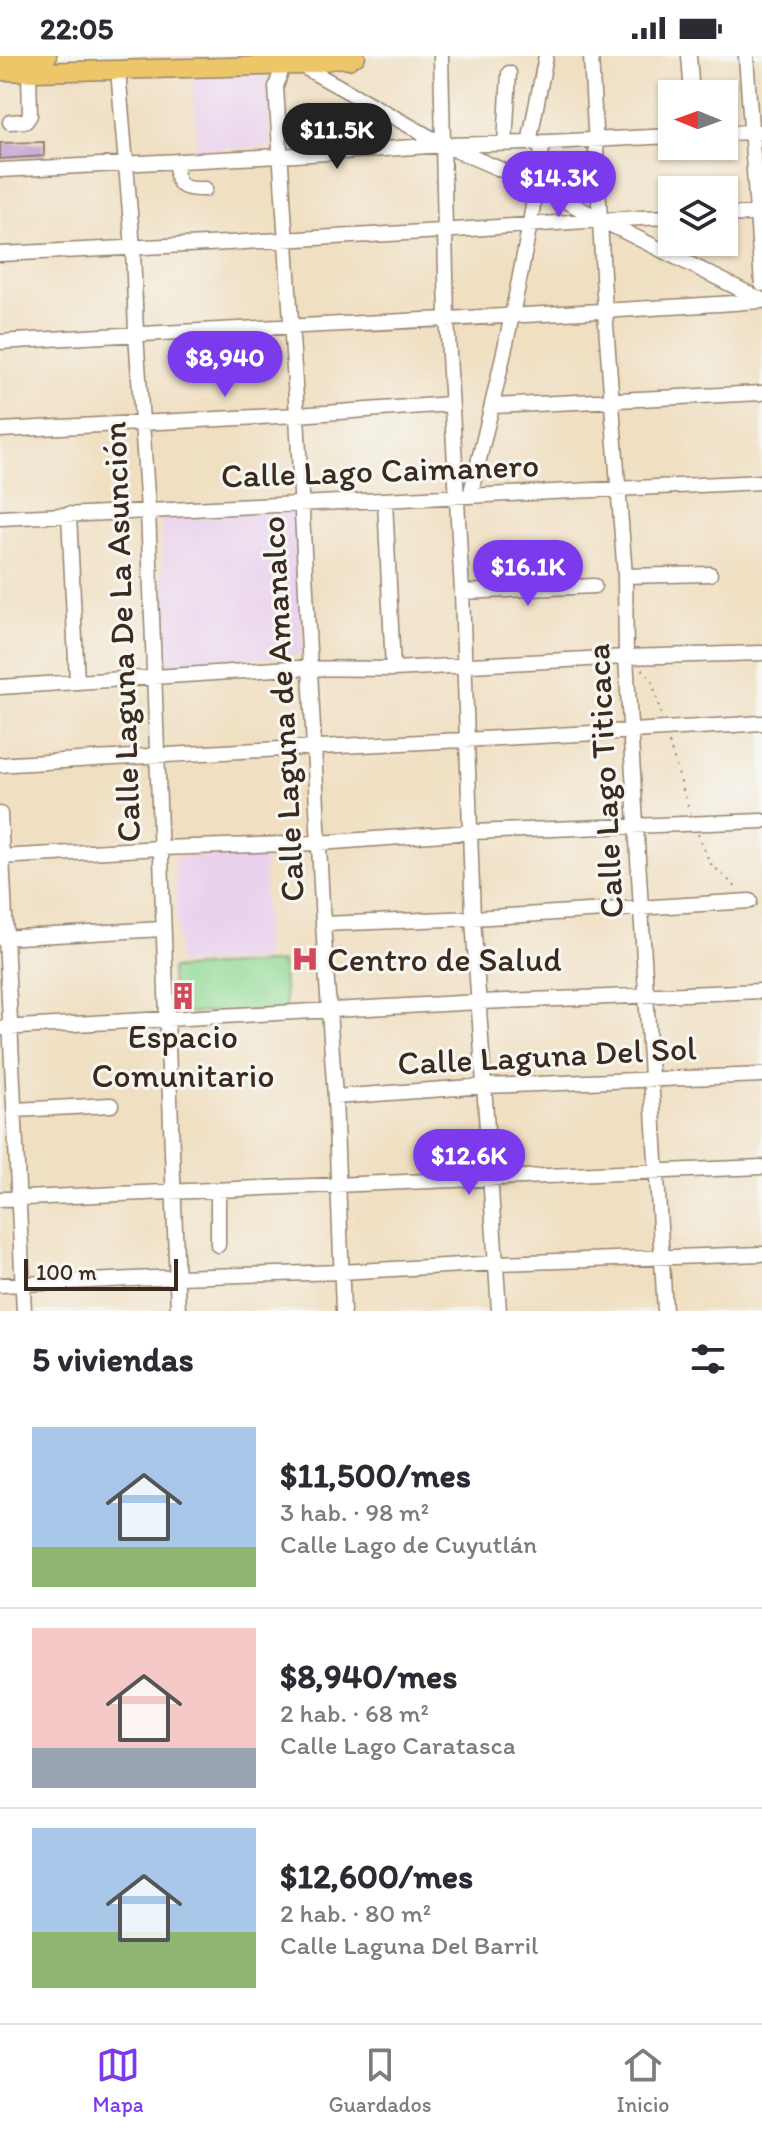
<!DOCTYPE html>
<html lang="es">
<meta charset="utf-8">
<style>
:root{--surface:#fff;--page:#f7f7f7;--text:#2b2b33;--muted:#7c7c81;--line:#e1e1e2;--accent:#7c3aed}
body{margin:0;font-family:Itim,sans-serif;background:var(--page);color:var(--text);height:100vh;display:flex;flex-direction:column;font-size:30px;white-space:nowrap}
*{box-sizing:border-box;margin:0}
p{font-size:26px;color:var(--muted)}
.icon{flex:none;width:44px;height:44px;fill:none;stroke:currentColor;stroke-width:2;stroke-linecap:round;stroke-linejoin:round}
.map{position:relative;height:1255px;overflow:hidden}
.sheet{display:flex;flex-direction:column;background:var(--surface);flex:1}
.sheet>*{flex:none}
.needle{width:52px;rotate:271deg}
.fabs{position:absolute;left:658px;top:24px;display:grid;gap:16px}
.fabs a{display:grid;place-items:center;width:80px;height:80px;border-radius:0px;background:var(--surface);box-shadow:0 2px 6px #0004;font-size:40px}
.scale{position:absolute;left:24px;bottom:20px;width:154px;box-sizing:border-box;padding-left:8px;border:4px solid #3b2a1e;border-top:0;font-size:22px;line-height:28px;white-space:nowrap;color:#3b2a1e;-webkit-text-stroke:6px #f6f6f2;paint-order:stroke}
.price{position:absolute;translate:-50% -68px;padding:0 18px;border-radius:28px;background:var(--accent);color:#fff;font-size:26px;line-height:52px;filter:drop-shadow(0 2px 4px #0008)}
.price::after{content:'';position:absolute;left:50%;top:48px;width:24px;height:18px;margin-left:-12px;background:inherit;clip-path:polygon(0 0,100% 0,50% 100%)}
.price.current{background:#222;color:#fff}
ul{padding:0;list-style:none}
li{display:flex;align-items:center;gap:24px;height:200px;padding:0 32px}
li+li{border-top:2px solid var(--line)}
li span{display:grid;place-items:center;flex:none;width:224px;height:160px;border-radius:0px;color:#555}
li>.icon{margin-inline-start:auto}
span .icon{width:96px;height:96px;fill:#fffc;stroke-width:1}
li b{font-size:34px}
h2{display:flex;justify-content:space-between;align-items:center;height:96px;padding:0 32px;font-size:34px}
.status{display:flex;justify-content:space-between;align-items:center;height:56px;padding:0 40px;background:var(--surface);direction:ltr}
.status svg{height:22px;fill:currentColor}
.dock{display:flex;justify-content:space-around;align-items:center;height:112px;border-top:2px solid var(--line);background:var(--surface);font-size:22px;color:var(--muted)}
.dock a{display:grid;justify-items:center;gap:4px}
.dock .current{color:var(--accent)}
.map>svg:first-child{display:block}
</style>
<div class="status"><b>22:05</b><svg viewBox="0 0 49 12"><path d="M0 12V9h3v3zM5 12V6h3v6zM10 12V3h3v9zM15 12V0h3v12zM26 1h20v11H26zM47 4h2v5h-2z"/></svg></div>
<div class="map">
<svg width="762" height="1255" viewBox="0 0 762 1255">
<rect width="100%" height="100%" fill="#f6f6f2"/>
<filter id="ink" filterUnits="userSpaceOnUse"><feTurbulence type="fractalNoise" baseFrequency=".0125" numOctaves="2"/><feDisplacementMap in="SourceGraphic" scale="16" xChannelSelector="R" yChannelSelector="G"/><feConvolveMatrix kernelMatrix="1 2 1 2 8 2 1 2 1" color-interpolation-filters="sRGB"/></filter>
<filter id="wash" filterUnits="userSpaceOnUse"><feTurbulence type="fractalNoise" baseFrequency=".006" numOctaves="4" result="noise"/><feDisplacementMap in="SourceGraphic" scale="32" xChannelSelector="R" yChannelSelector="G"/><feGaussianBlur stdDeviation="1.8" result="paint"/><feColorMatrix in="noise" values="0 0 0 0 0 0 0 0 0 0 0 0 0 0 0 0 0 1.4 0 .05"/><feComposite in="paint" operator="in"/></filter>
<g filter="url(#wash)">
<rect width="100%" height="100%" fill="#f0dfc1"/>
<path fill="#ead1ed" d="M261 18 268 32 272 91 197 94 192 19Z
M297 454 303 599 166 608 161 463Z
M264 797 265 904 179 908 174 802Z"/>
<path fill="#93da95" stroke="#67825a" stroke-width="2" d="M282 906 286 956 172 957 171 913Z"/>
<g id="blocks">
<path fill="#c298cd" d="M44 86V100L0 103V87Z"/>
</g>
</g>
<g filter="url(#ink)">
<use href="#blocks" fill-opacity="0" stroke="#968470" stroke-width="2"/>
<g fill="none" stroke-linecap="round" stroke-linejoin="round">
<g stroke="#968470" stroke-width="17">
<path id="minor" d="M441 0 447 262 462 536 473 862 499 1255
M591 0 605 256 625 520 626 601 665 1255
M689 0 692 38
M746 0 762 228
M283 9 276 31 297 359 323 868 335 1041 343 1255
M300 9 444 89 537 129 599 163 762 244
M118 14 133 192 136 278 148 454 178 1255
M10 66 26 65 30 59 29 16
M724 77 762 76
M529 87 546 0
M505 88 509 17
M177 105C174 130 182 134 205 133
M0 114 281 100 444 89 529 87 672 80
M724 159 762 157
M0 198C147 191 295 184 442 175 519 170 595 163 672 161
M0 286C254 270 508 263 762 245
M492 350 762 337
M0 374 297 359 451 348
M470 440C499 323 526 205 543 86
M385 444 393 613
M69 458 77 626
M0 462 762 426
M625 520 710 518
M462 536 594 530
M0 631 291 612 393 613 626 601 762 597
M0 709C254 692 508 684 762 667
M0 758 24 1255
M0 801 161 792 319 787 471 776 762 765
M323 868 473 862 750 845
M0 882 163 873
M0 972 479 946 762 935
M335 1041 485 1030 762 1019
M15 1054 111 1049
M218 1134V1189
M0 1143 762 1111
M0 1229 177 1221 341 1216 497 1207 762 1198"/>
</g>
<g stroke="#968470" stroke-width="21">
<path id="major" d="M0 15 35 16 300 9 356 0"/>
</g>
<g stroke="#968470" stroke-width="25">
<path id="highway" d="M348 0V2
M0 12 24 2 45 0"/>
</g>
<path stroke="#968470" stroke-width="2" stroke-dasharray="2 6" stroke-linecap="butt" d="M642 613 652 624 662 661
M669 687 690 757
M698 778 710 807 738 833"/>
<use href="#minor" stroke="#fff" stroke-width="14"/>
<use href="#major" stroke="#ecc669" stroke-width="18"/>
<use href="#highway" stroke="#ecc669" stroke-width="22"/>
</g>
</g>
<defs>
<g id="hospital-bare" transform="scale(2.16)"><path d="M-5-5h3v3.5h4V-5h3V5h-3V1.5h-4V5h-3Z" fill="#d1495b" stroke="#f6f6f2" stroke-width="2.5" paint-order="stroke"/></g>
<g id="building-bare" transform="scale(2.16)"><path d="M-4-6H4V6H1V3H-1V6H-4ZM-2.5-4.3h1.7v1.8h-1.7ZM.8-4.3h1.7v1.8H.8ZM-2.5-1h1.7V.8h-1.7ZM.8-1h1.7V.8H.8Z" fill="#d1495b" stroke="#f6f6f2" stroke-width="2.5" paint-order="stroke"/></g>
</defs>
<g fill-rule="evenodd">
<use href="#hospital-bare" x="305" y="903"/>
<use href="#building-bare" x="183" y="940"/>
</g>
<g text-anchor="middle" stroke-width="6" stroke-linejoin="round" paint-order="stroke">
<g font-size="34" fill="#3b2a1e" stroke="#f6f6f2">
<text transform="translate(380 414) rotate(-2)" y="12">Calle Lago Caimanero</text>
<text transform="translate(121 576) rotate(-92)" y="12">Calle Laguna De La Asunción</text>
<text transform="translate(282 653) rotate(-93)" y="12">Calle Laguna de Amanalco</text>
<text transform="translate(604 725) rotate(-93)" y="12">Calle Lago Titicaca</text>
<text transform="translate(547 999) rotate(-3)" y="12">Calle Laguna Del Sol</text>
</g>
<g font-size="34" fill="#3b2a1e" stroke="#f6f6f2" text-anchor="start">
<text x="327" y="915">Centro de Salud</text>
<text x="183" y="992" text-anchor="middle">Espacio<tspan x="183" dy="39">Comunitario</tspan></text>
</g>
</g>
</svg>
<div class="fabs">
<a><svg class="needle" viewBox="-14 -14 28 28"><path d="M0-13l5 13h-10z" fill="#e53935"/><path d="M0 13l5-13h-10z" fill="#7c7c81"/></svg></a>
<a><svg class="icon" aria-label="layers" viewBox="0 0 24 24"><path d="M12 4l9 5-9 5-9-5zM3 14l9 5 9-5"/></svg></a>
</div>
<div class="scale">100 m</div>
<b class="price current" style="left:337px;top:115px">$11.5K</b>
<b class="price" style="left:559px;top:163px">$14.3K</b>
<b class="price" style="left:225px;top:343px">$8,940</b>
<b class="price" style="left:528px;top:552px">$16.1K</b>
<b class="price" style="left:469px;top:1141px">$12.6K</b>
</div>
<section class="sheet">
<h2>5 viviendas<svg class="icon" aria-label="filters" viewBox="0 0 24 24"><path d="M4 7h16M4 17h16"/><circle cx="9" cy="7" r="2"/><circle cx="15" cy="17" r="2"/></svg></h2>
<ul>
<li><span style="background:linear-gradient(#a9c7e8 75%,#8fb573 0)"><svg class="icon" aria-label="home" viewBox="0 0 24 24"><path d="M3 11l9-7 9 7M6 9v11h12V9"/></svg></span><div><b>$11,500/mes</b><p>3 hab. · 98 m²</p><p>Calle Lago de Cuyutlán</p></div></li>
<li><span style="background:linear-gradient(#f6c9c9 75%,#9aa5b1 0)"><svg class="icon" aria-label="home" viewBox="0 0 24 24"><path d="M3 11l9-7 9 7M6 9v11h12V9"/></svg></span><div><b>$8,940/mes</b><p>2 hab. · 68 m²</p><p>Calle Lago Caratasca</p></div></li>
<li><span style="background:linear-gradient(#a9c7e8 65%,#8fb573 0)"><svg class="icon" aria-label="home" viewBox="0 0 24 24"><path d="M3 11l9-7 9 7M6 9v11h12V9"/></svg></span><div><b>$12,600/mes</b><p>2 hab. · 80 m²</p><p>Calle Laguna Del Barril</p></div></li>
</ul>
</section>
<nav class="dock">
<a class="current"><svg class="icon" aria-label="map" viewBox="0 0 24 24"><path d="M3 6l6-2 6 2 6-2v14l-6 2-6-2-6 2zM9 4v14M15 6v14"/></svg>Mapa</a>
<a><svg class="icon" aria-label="saved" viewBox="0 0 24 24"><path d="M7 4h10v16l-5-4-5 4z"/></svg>Guardados</a>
<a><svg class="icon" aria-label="home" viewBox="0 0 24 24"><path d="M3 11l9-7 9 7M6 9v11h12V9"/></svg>Inicio</a>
</nav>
